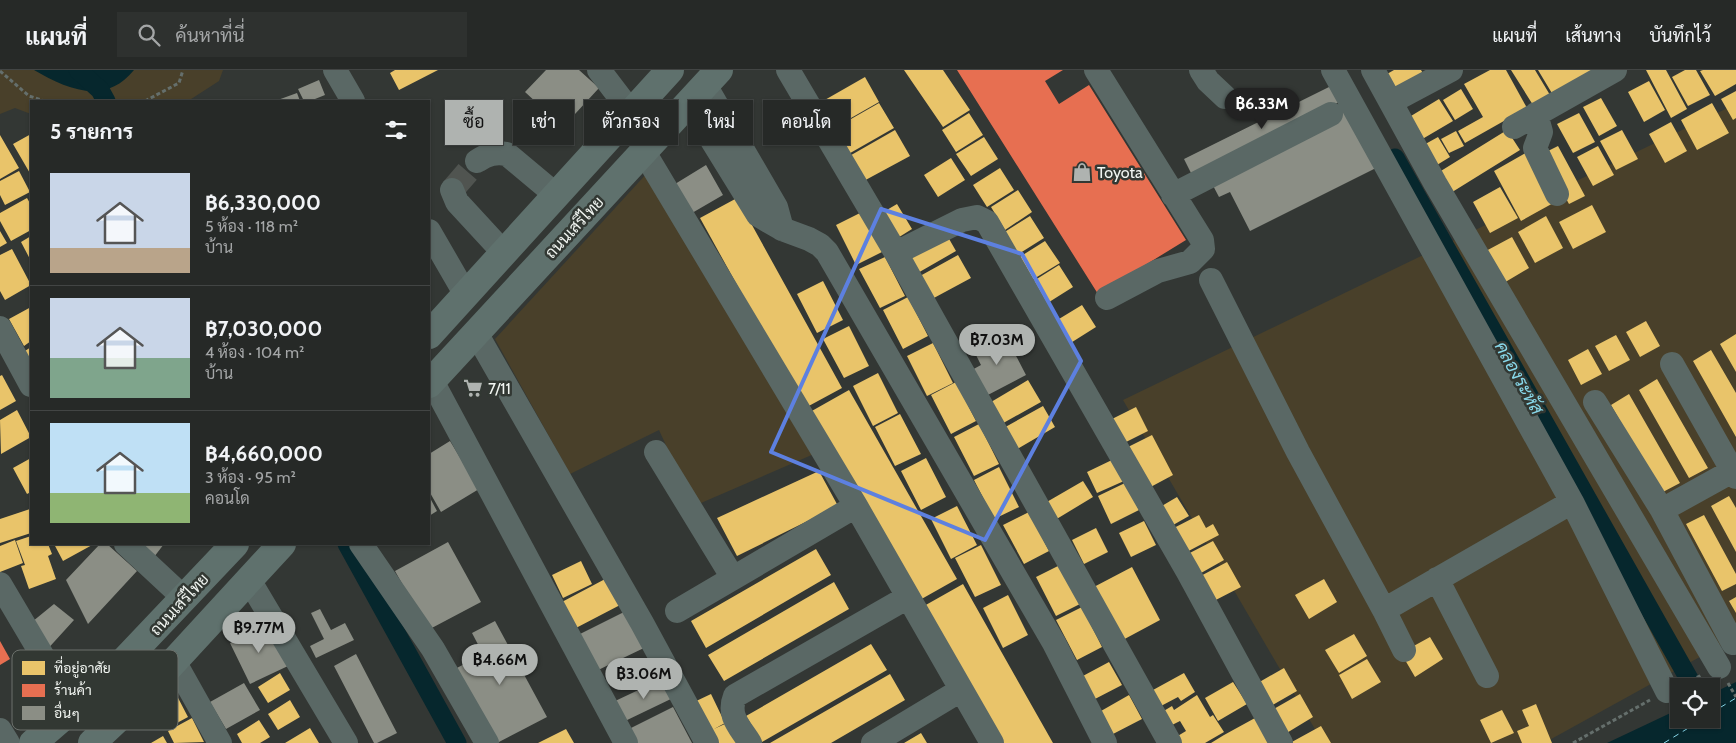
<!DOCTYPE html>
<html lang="th">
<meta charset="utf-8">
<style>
:root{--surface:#262927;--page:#2e312f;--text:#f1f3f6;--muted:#a4a6a7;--line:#424544;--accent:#afb3b0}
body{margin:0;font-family:Cabin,Sarabun,sans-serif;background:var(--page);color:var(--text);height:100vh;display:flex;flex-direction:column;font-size:19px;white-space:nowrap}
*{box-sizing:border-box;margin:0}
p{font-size:16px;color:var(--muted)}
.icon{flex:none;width:28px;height:28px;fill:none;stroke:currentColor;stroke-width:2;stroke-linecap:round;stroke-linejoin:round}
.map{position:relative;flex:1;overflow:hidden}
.sheet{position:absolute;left:30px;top:30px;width:400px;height:445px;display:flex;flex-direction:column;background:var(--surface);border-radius:0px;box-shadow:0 1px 4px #0004,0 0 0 1px var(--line)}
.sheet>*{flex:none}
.hud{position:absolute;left:445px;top:30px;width:475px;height:45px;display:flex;gap:10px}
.tools{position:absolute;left:1670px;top:608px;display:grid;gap:10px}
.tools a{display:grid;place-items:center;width:50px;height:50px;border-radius:0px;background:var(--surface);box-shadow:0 1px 4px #0004,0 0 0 1px var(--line);font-size:25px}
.price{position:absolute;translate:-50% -42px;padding:0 11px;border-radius:18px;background:var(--accent);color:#111;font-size:16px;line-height:32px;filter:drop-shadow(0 1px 2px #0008)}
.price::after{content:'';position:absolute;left:50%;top:30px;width:15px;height:11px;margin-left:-8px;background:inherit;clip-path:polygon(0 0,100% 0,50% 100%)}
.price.selected{background:#222;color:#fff}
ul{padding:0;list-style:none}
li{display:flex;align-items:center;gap:15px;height:125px;padding:0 20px}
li+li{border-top:1px solid var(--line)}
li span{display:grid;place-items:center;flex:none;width:140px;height:100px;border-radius:0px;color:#555}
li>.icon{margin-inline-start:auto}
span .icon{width:60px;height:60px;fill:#fffc;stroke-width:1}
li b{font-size:21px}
h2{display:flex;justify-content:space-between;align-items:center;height:60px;padding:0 20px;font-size:21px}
.pill{padding:0 18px;border-radius:0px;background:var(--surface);box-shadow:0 1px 4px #0004,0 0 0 1px var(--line);font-size:18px;line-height:45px}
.pill.selected{background:var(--accent);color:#111}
header{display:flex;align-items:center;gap:30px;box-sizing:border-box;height:70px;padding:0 25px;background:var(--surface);border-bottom:1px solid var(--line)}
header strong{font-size:24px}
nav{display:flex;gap:28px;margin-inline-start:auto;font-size:18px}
.search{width:350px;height:45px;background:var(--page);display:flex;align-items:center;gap:12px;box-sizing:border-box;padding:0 18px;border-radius:0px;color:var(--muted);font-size:19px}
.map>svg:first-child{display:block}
</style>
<header>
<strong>แผนที่</strong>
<div class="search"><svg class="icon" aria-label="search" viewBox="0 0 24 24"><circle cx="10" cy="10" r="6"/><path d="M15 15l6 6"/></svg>ค้นหาที่นี่</div>
<nav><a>แผนที่</a><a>เส้นทาง</a><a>บันทึกไว้</a></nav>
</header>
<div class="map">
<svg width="1736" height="673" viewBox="0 0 1736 673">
<rect width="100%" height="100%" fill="#333734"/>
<path fill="#49402a" d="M0 0H223L219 11 188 31H31V44L15 38 0 44Z
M1736 34V567L1544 673H1323L1123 330Z
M649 101 814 384 694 436 659 360 570 404 495 269Z"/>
<path fill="#06272d" d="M34 0H134C105 36 67 19 34 0Z
M1736 612V673H1607L1679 639V649H1711V624Z"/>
<path fill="#e9c46a" d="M395 0H438L399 20 390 3Z
M904 0H943L970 40 943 57Z
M1394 0H1421L1427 10 1393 30 1380 8Z
M1490 0H1506L1527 38 1465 73 1458 61 1483 47 1464 14Z
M1511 0H1535L1550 25 1533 35Z
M1538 0H1594L1553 25Z
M1646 0H1666L1687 39 1671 48Z
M1685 0H1696L1710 25 1688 36 1672 7Z
M1703 0H1736V14L1715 26 1700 1Z
M865 7 879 32 830 60 816 35Z
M1649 11 1665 40 1644 52 1628 22Z
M1461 19 1473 39 1455 50 1443 30Z
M1736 21V48L1733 50 1721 29Z
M1601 28 1617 56 1599 66 1583 37Z
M1439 29 1453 51 1419 71 1406 49Z
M879 33 894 58 845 86 830 61Z
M1712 33 1729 63 1697 80 1681 50Z
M969 43 983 65 956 82 942 60Z
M1579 43 1595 72 1573 83 1557 54Z
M1671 52 1687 81 1665 93 1649 64Z
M895 60 910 86 860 113 846 88Z
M1507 60 1520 80 1449 124 1436 104Z
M1622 60 1638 89 1616 100 1600 71Z
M1456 61 1464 76 1449 83 1441 69Z
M31 64V105L13 74Z
M0 65 19 98 0 109Z
M984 67 998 89 971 106 956 84Z
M1438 67 1450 87 1432 98 1420 77Z
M1558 76 1585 126 1569 134 1542 84Z
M1598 76 1614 105 1593 116 1577 87Z
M1529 81 1557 131 1537 142 1528 124 1537 142 1521 151 1494 101Z
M951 88 965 110 938 127 924 105Z
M1000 98 1014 120 987 137 973 115Z
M19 101 30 122 5 135 0 125V111Z
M1500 117 1518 148 1490 163 1473 132Z
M1018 120 1032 142 1005 160 991 137Z
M27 128 31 135V160L11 171 0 151V143Z
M737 128 842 318 805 338 700 148Z
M897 134 912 159 896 169 880 144Z
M1592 135 1606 162 1573 179 1559 152Z
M862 142 882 182 856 195 836 155Z
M1030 146 1044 168 1017 185 1003 163Z
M1546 146 1563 178 1535 193 1518 162Z
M944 160 956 181 916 204 904 184Z
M0 161 7 173 0 177Z
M31 166V191L21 172Z
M1512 167 1529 198 1502 214 1484 182Z
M1045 171 1060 193 1032 210 1018 188Z
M12 179 31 215 5 230 0 221V185Z
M958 185 971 208 932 229 920 206Z
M885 187 905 226 880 238 859 199Z
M1059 195 1073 217 1046 234 1032 212Z
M823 211 843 250 817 263 797 224Z
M908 227 928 266 903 279 883 240Z
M1082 235 1096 257 1069 274 1054 252Z
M31 237V271L24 276 9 249Z
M1646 251 1660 276 1640 287 1626 262Z
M849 256 869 296 844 308 823 269Z
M1736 264V302L1720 274Z
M1616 265 1630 290 1609 301 1595 276Z
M933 273 953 313 927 326 907 286Z
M31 277V293L25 281Z
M1588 279 1602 304 1581 315 1568 290Z
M1711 280 1736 323V367L1693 291Z
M878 303 898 343 873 356 853 316Z
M2 305 16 331 0 340V306Z
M1657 309 1708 398 1689 408 1639 320Z
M1028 310 1041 332 998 356 986 335Z
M956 312 976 351 951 364 931 325Z
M849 320 957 509 918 531 810 342Z
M1629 324 1680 413 1661 423 1611 335Z
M1043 336 1055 357 1012 382 1000 360Z
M1136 337 1148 361 1120 375 1108 351Z
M17 340 31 367 1 384 0 350Z
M900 344 921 384 895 396 875 357Z
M979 354 999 394 974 406 954 367Z
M1152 365 1173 405 1145 420 1128 377Z
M31 388V422L27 424 13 398Z
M926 388 946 427 921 440 901 401Z
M1114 389 1124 411 1097 423 1087 402Z
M999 397 1019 437 994 449 974 410Z
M819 401 838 436 737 486 717 448Z
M1083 411 1093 427 1055 450 1045 433Z
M1125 413 1139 440 1111 454 1098 426Z
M1729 426 1736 438V482L1711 436Z
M1177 427 1189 446 1166 459 1155 440Z
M957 436 977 475 951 489 931 449Z
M30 439 31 463 0 473V449Z
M1029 442 1049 481 1024 494 1003 455Z
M1199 445 1206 458 1213 454 1219 465 1181 485 1168 461Z
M1704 445 1736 504V514L1722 521 1686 454Z
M1144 451 1156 475 1131 487 1119 463Z
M1096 458 1108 482 1084 494 1072 470Z
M31 466V474H48L52 484 48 486 56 509 29 519 21 496 25 495 16 471Z
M15 470 23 493 0 502V476Z
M1213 471 1224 490 1194 507 1182 487Z
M54 474H94L63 491Z
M981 475 1001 515 975 527 955 488Z
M816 479 831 505 706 578 691 551Z
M581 491 592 514 563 528 552 505Z
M1227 492 1241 517 1208 534 1195 509Z
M1062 494 1082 533 1056 546 1036 507Z
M1132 497 1160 550 1119 572 1090 519Z
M607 508 622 534 574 559 560 533Z
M1324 509 1337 532 1309 549 1295 525Z
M834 512 849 539 724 611 708 585Z
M963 514 1053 673H1001L924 536Z
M1008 525 1028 565 1003 578 983 538Z
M1736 527V543L1729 531Z
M1082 537 1102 577 1077 590 1056 550Z
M1354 564 1367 586 1339 603 1325 580Z
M1430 567 1443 589 1415 607 1401 583Z
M871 574 887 600 762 672 746 646Z
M1367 589 1381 612 1352 629 1339 605Z
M1109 592 1122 615 1093 630 1081 607Z
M1284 598 1297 621 1269 637 1256 614Z
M280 603 290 620 268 633 258 617Z
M1184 603 1195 622 1181 631 1178 627 1161 636 1153 620Z
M890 604 905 630 831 673H770Z
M1233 612 1247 634 1218 651 1205 628Z
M176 624 188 647 164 660 152 637Z
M711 624 725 653 714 659 727 653 737 673H714L692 633Z
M1300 624 1313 647 1285 664 1272 640Z
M1129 625 1142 649 1113 664 1101 641Z
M1197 625 1210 647 1213 645 1224 662 1205 673H1180L1176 667 1186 661 1180 651 1170 656 1162 642 1172 636 1174 640Z
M290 630 300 647 278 660 268 644Z
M1536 634 1552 673H1522L1517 661 1529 656 1522 640Z
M1502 640 1514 663 1491 673 1480 650Z
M192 648 204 672 174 673 168 661Z
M1255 648 1271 673H1211L1224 665Z
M259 650 270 667 260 673H242L237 664Z
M1321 656 1331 673H1290Z
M310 658 319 673H285Z
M566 659 574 673H538Z
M921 663 927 673H904Z
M163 666 167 673H151Z"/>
<path fill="#e76f51" d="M957 0H1063L1045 11 1059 34 1089 15 1186 170 1098 224Z
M0 571 10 589 0 595Z"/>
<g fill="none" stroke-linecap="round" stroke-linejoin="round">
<path stroke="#06272d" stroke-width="19" d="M78 0 100 20 106 31
M1395 88 1693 616
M347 474 457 673"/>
<path stroke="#88d8ea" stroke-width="1" stroke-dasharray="6 5" stroke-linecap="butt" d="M1711 643 1736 628
M1664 673 1703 649"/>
</g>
<path fill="#8b8e85" d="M546 0H579L599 18 563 57 525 22Z
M319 10 325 25 310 31H304L298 19Z
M1331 16 1339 32 1192 105 1184 89Z
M297 23 300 31H275Z
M1345 38 1376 98 1250 161 1230 122 1219 127 1208 106Z
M706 95 723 125 692 143 675 114Z
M1003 261 1026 305 984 327 970 301 981 295 976 285 991 278 987 270Z
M450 371 479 419 441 442 429 421V384Z
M429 426 437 441 429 446Z
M448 472 481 532 428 560 395 501Z
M100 474H107L137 501 88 554 66 510Z
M139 474H164L154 487Z
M54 534 74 550 44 583 27 556Z
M320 539 331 560 345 553 354 570 316 588 310 576 324 569 311 543Z
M628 540 646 577 594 602 576 566Z
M495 551 547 647 497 673 455 599 483 584 472 563Z
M268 555 288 596 250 614 230 573Z
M356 584 397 663 377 673H374L334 596Z
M666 607 675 627 623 652 613 632Z
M244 613 260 640 226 659 210 632Z
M673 637 692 673H636L629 659Z"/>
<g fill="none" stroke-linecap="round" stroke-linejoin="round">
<path stroke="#505450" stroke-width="24" stroke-dasharray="24 12" stroke-linecap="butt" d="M452 120 477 91"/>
<path stroke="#656f6c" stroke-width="3" stroke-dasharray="4 2.5" stroke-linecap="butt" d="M0 1 29 26 45 31
M145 31 179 13 183 0
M1685 613 1702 605
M1728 613 1736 627
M1573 673 1650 630"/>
<path stroke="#5a6865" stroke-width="24" d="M335 0 353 31
M599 0 631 42
M788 0 896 183 1170 673
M1096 0 1202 170 1203 179 1190 192 1158 201 1107 228
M1201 0 1208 11 1225 27
M1333 0 1572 432 1667 621
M1373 0 1435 113 1719 597
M705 15 776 137 782 159
M1391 32 1451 0
M689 33 758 145 782 159 809 169 820 175 827 182 1054 573 1105 673
M1536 44 1541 62 1535 78 1557 124
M1514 57 1615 0
M644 82 856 436 992 673
M477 91C488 84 495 82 507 84L556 125
M452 120 457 132 504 183
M1173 125 1331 44
M429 161 466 225
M896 183 962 150 977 147 987 152 1188 502 1281 673
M1211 210 1298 382 1384 540 1572 432
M0 258 31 315
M476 263 642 553 707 673
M1672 294 1736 407
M432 311 626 673
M1595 332 1662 440 1733 573
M656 382 733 508
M1662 440 1736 399
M126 474 184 528
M361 474 433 579 487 673
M1437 509 1487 606
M249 510 346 673
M0 514 74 639
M1384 540 1404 580
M677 541 856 436
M174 591 220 673
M0 660 8 673
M750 673C740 657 727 646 735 626L908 527
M873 673 961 620"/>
<path stroke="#5f716d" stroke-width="28" d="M429 265 670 0
M429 314 719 0
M33 673 106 610 235 474
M92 673 144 624 282 474"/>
</g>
<path fill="none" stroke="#5d80e0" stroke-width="4" stroke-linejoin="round" d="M881 139 1022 184 1081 291 985 470 771 382Z"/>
<defs>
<g id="shop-bare" transform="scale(1.5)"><path d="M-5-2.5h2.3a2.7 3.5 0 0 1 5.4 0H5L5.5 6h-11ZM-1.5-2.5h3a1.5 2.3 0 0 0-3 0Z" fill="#afb3b0" stroke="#323833" stroke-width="2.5" paint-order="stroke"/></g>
<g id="supermarket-bare" transform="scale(1.5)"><path d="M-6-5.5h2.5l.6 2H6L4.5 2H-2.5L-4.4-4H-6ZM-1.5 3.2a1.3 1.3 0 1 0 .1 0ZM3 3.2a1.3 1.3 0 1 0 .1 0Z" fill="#afb3b0" stroke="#323833" stroke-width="2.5" paint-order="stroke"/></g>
</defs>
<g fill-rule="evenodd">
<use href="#shop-bare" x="1082" y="102"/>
<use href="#supermarket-bare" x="473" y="318"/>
</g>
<g text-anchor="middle" stroke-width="5" stroke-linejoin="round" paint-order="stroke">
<g font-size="16" fill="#f2f6f2" stroke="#323833" text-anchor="start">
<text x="1097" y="108">Toyota</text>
<text x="488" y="324">7/11</text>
</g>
<g font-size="16" fill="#f2f6f2" stroke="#323833">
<text transform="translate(574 157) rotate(-47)" y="6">ถนนเสรีไทย</text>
<text transform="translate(179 534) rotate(-47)" y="6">ถนนเสรีไทย</text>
</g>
<g font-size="18" font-style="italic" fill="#88d8ea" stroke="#323833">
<text transform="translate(1519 308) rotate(61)" y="6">คลองระหัส</text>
</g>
</g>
<rect x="12" y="580" width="166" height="80" rx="8" fill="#323833" stroke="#6c716c" stroke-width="1"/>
<rect x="22" y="591" width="23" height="14" fill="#e9c46a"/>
<rect x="22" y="614" width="23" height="13" fill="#e76f51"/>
<rect x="22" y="636" width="23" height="14" fill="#8b8e85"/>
<g font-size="14" fill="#f2f6f2">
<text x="54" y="603">ที่อยู่อาศัย</text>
<text x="54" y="625">ร้านค้า</text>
<text x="54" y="648">อื่นๆ</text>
</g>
</svg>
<div class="tools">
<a><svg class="icon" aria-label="locate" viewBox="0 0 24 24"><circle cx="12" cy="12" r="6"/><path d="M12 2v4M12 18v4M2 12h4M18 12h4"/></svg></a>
</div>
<b class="price selected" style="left:1262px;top:60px">฿6.33M</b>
<b class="price" style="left:997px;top:296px">฿7.03M</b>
<b class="price" style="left:259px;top:584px">฿9.77M</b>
<b class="price" style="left:500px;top:616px">฿4.66M</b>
<b class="price" style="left:644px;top:630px">฿3.06M</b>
<div class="hud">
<a class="pill selected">ซื้อ</a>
<a class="pill">เช่า</a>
<a class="pill">ตัวกรอง</a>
<a class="pill">ใหม่</a>
<a class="pill">คอนโด</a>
</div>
<section class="sheet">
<h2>5 รายการ<svg class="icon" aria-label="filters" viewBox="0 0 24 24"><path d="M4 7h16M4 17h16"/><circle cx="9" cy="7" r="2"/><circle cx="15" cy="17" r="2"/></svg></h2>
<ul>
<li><span style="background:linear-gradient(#c9d6e8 75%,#b9a48a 0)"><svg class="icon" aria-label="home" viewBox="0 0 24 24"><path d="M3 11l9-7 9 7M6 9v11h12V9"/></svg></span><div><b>฿6,330,000</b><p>5 ห้อง · 118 m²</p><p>บ้าน</p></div></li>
<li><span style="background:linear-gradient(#c9d6e8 60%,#7fa58c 0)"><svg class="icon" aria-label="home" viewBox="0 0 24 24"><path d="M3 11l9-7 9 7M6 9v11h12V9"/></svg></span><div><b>฿7,030,000</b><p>4 ห้อง · 104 m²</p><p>บ้าน</p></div></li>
<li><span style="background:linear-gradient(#bfe0f5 70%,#8fb573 0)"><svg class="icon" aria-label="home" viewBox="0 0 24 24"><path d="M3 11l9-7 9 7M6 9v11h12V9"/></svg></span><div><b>฿4,660,000</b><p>3 ห้อง · 95 m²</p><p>คอนโด</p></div></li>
</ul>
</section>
</div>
